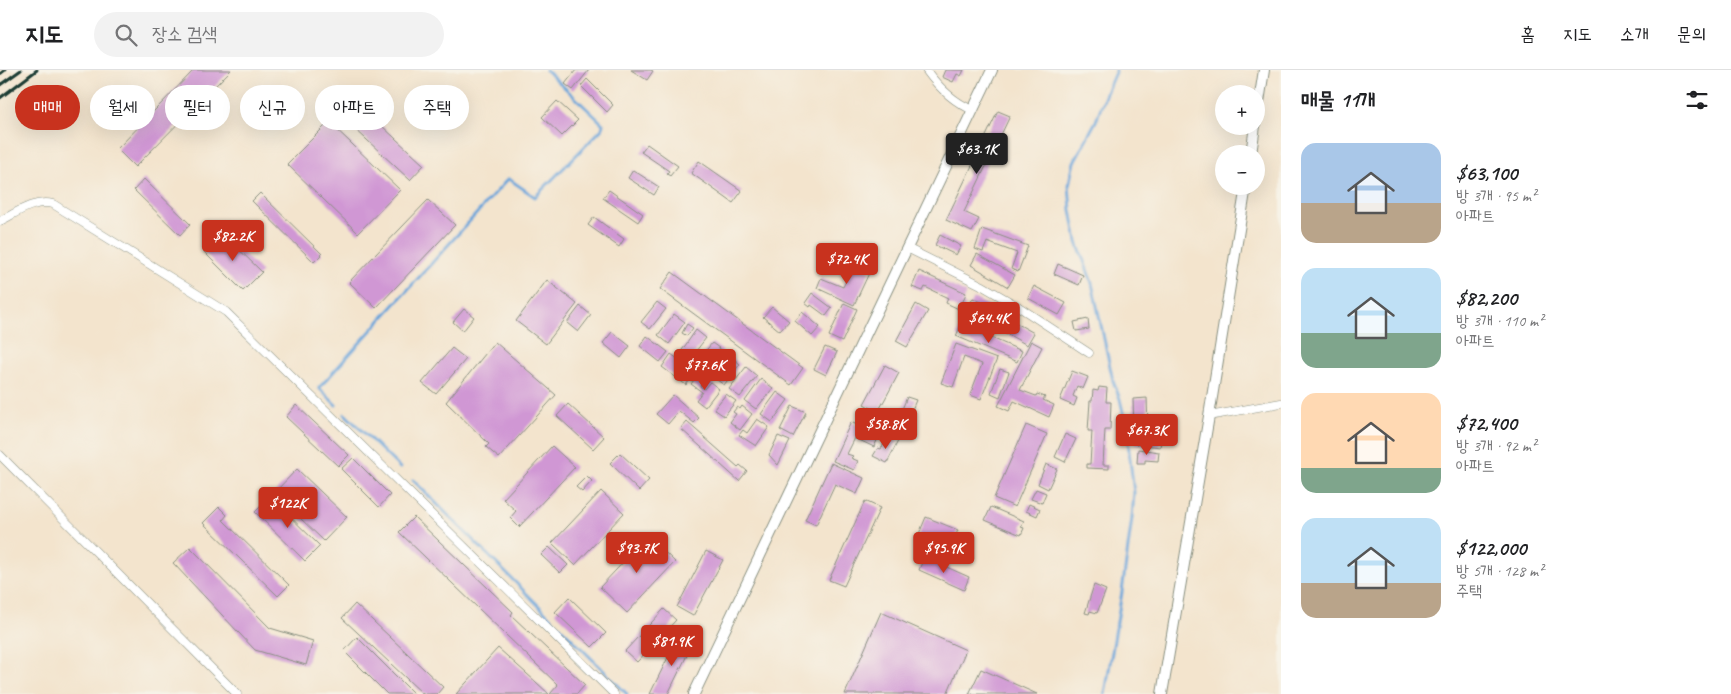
<!DOCTYPE html>
<html lang="ko">
<meta charset="utf-8">
<style>
:root{--surface:#fff;--page:#f2f2f2;--text:#202124;--muted:#757577;--line:#e0e0e0;--accent:#c8321e}
body{margin:0;font-family:Caveat,"Poor Story",sans-serif;background:var(--page);color:var(--text);height:100vh;display:flex;flex-direction:column;font-size:19px;white-space:nowrap}
*{box-sizing:border-box;margin:0}
p{font-size:16px;color:var(--muted)}
.icon{flex:none;width:28px;height:28px;fill:none;stroke:currentColor;stroke-width:2;stroke-linecap:round;stroke-linejoin:round}
.map{position:relative;flex:1;overflow:hidden}
.drawer{display:flex;flex-direction:column;background:var(--surface);width:450px}
.drawer>*{flex:none}
.top-card{position:absolute;left:15px;top:15px;width:475px;height:45px;display:flex;gap:10px}
.tools{position:absolute;left:1215px;top:15px;display:grid;gap:10px}
.tools a{display:grid;place-items:center;width:50px;height:50px;border-radius:50%;background:var(--surface);box-shadow:0 5px 20px #0002;font-size:25px}
.price{position:absolute;translate:-50% -42px;padding:0 11px;border-radius:5px;background:var(--accent);color:#fff;font-size:16px;line-height:32px;filter:drop-shadow(0 1px 2px #0008)}
.price::after{content:'';position:absolute;left:50%;top:30px;width:15px;height:11px;margin-left:-8px;background:inherit;clip-path:polygon(0 0,100% 0,50% 100%)}
.price.current{background:#222;color:#fff}
ul{padding:0;list-style:none}
li{display:flex;align-items:center;gap:15px;height:125px;padding:0 20px}
li span{display:grid;place-items:center;flex:none;width:140px;height:100px;border-radius:15px;color:#555}
li>.icon{margin-inline-start:auto}
span .icon{width:60px;height:60px;fill:#fffc;stroke-width:1}
li b{font-size:21px}
h2{display:flex;justify-content:space-between;align-items:center;height:60px;padding:0 20px;font-size:21px}
.pill{padding:0 18px;border-radius:22px;background:var(--surface);box-shadow:0 5px 20px #0002;font-size:18px;line-height:45px}
.pill.current{background:var(--accent);color:#fff}
header{display:flex;align-items:center;gap:30px;box-sizing:border-box;height:70px;padding:0 25px;background:var(--surface);border-bottom:1px solid var(--line)}
header strong{font-size:24px}
nav{display:flex;gap:28px;margin-inline-start:auto;font-size:18px}
.search{width:350px;height:45px;background:var(--page);display:flex;align-items:center;gap:12px;box-sizing:border-box;padding:0 18px;border-radius:28px;color:var(--muted);font-size:19px}
main{display:flex;flex:1;min-height:0}
.map>svg:first-child{display:block}
</style>
<header>
<strong>지도</strong>
<div class="search"><svg class="icon" aria-label="search" viewBox="0 0 24 24"><circle cx="10" cy="10" r="6"/><path d="M15 15l6 6"/></svg>장소 검색</div>
<nav><a>홈</a><a>지도</a><a>소개</a><a>문의</a></nav>
</header>
<main>
<div class="map">
<svg width="1281" height="624" viewBox="0 0 1281 624">
<rect width="100%" height="100%" fill="#f7f3e8"/>
<filter id="ink" filterUnits="userSpaceOnUse"><feTurbulence type="fractalNoise" baseFrequency=".02" numOctaves="2"/><feDisplacementMap in="SourceGraphic" scale="10" xChannelSelector="R" yChannelSelector="G"/><feConvolveMatrix kernelMatrix="1 2 1 2 8 2 1 2 1" color-interpolation-filters="sRGB"/></filter>
<filter id="wash" filterUnits="userSpaceOnUse"><feTurbulence type="fractalNoise" baseFrequency=".0096" numOctaves="4" result="noise"/><feDisplacementMap in="SourceGraphic" scale="20" xChannelSelector="R" yChannelSelector="G"/><feGaussianBlur stdDeviation="1.12" result="paint"/><feColorMatrix in="noise" values="0 0 0 0 0 0 0 0 0 0 0 0 0 0 0 0 0 1.4 0 .05"/><feComposite in="paint" operator="in"/></filter>
<g filter="url(#wash)">
<rect width="100%" height="100%" fill="#f3e4cd"/>
<g fill="none" stroke-linecap="round" stroke-linejoin="round">
<path stroke="#6aa5da" stroke-width="3" d="M336 335 319 318 506 111 509 109 535 127 602 59 603 54 546 0
M345 344 400 398
M413 410 627 624
M1105 624 1122 522 1132 448 1134 423 1126 355 1120 329 1113 311 1092 213 1077 172 1071 140 1069 115 1074 92 1096 51 1106 23 1116 0"/>
</g>
<g id="blocks">
<path fill="#d097d4" d="M194 0H231L135 97 117 79Z
M576 0H589L573 20 565 14Z
M631 0H651L653 1 647 10Z
M945 0H964L961 6 957 4 953 12 942 7Z
M587 9 613 35 607 42 581 16Z
M352 28 424 95 410 110 338 43Z
M557 31 578 50 562 66 542 47Z
M998 41 1010 46 964 142 979 149 972 162 946 150Z
M329 52 400 120 358 163 287 94Z
M647 74 678 96 670 106 667 104 669 101 641 82Z
M699 91 742 121 733 133 691 103Z
M633 100 659 117 654 125 628 108Z
M144 109 190 154 180 165 134 120Z
M609 120 643 144 638 152 603 128Z
M260 123 322 184 314 192 252 131Z
M428 130 455 155 376 238 349 212Z
M594 147 624 169 619 177 588 155Z
M982 159 1028 176 1018 202 1011 199 1017 183 987 172 983 182 975 179Z
M223 164 262 202 243 221 204 182Z
M940 165 961 176 956 185 935 175Z
M977 184 1015 205 1008 217 971 195Z
M854 194 870 201 854 235 817 218 821 208 843 217Z
M1058 194 1083 205 1079 215 1054 204Z
M919 201 966 223 962 234 965 235 963 241 946 233 948 228 925 217 923 221 912 217Z
M672 202 803 298 791 315 660 219Z
M547 210 577 234 546 274 516 251Z
M1034 216 1066 233 1059 245 1028 228Z
M812 223 832 238 826 246 811 235 810 237 805 233Z
M973 228 991 237 989 241 991 242 989 246 969 236Z
M657 232 666 239 650 259 641 252Z
M844 233 857 239 842 272 829 266Z
M916 234 928 241 907 277 896 271Z
M580 236 591 245 578 262 567 253Z
M772 237 789 251 780 261 763 247Z
M464 239 474 247 463 261 453 252Z
M802 242 820 257 812 266 795 251Z
M674 244 685 252 669 274 658 265Z
M1009 249 1034 263 1027 275 1002 261Z
M1088 249 1089 259 1076 261 1074 252Z
M687 254 693 258 687 266 682 263Z
M961 255 1022 281 1017 292 956 266Z
M696 260 706 268 689 290 680 283Z
M612 262 630 276 621 288 603 273Z
M647 266 668 282 660 292 640 276Z
M1031 271 1042 277 1020 320 1036 326 1037 324 1045 327 1043 330 1054 335 1049 347 1014 331 1009 341 998 336Z
M495 272 556 325 499 388 486 377 489 374 446 332Z
M712 273 723 281 706 303 695 294Z
M956 274 997 289 981 329 970 325 982 294 964 287 953 317 941 313Z
M825 277 837 282 826 305 814 299Z
M452 278 466 289 436 324 422 313Z
M671 284 696 302 686 315 662 297Z
M729 285 740 294 724 315 713 307Z
M885 295 899 303 878 342 864 334Z
M746 297 757 306 740 327 729 319Z
M1000 299 1009 302 1000 327 991 323Z
M1072 301 1088 307 1083 319 1077 316 1073 326 1077 328 1074 336 1060 330Z
M699 304 705 309 700 316 704 319 710 312 719 319 705 337 696 330 702 322 691 314Z
M761 309 773 318 756 339 745 331Z
M1099 317 1107 318 1106 332H1111L1110 360H1105L1103 395H1109V399L1087 398V394H1090L1092 361H1088L1090 331H1092L1093 320 1098 321Z
M777 322 788 330 772 352 761 344Z
M726 324 736 331 724 346 714 339Z
M673 325 699 348 694 353 679 341 668 354 656 344Z
M907 327 916 330 903 362 894 359Z
M1147 328 1148 359H1134L1133 329Z
M568 334 604 367 593 379 557 346Z
M296 335 349 385 338 396 286 347Z
M742 336 752 344 740 360 730 352 736 344 733 342 737 337 740 339Z
M792 336 806 342 793 367 780 360Z
M757 349 769 357 756 376 739 365 743 360 747 363Z
M687 352 738 397 740 395 747 401 739 411 681 359Z
M851 352 879 366 874 377 855 368 847 384 853 386 851 388 858 391 854 400 833 391Z
M1026 355 1047 364 1015 437 994 428Z
M1137 362 1162 365 1160 377 1136 374Z
M1065 364 1076 369 1065 392 1055 387Z
M778 366 790 371 778 395 769 385Z
M888 366 898 371 887 393 873 386 878 378 881 379Z
M552 376 575 397 519 457 510 448 516 441 503 429Z
M1138 379 1159 382 1158 391 1145 390V393H1137Z
M620 383 649 410 639 421 610 393Z
M353 388 390 425 379 437 341 399Z
M831 393 864 408 857 424 835 414 816 455 805 450Z
M1046 394 1057 399 1048 419 1038 414Z
M297 399 347 447 324 471 274 423Z
M587 406 592 411 582 422 576 417Z
M1036 419 1046 423 1042 433 1031 429Z
M601 421 624 443 575 495 552 473Z
M270 427 320 476 305 491 255 442Z
M865 431 880 438 844 516 829 510Z
M1029 434 1040 439 1037 446 1026 441Z
M219 437 227 445 223 450 289 515 278 526 203 453Z
M991 437 1024 451 1021 457 1024 458 1021 465 985 450Z
M414 447 513 542 511 545 585 615 577 624H550L558 615 399 462Z
M926 447 958 460 948 484 916 471Z
M648 466 675 492 627 543 600 517Z
M190 477 270 558 313 571 306 595 255 580 173 493Z
M549 477 568 495 560 503 541 485Z
M706 481 723 490 693 546 677 537Z
M924 487 969 507 964 520 919 500Z
M1094 515 1106 520 1097 543 1090 541 1089 544 1085 543Z
M569 527 606 563 592 577 555 542Z
M355 534 443 617 437 624H423L342 548Z
M664 539 676 550 637 592 625 581Z
M881 542 966 580 947 624H845Z
M357 567 414 624H387L344 581Z
M678 567 692 575 668 624H650Z
M498 578 536 612 549 624H456Z
M981 599 1037 624H969Z"/>
</g>
</g>
<g filter="url(#ink)">
<use href="#blocks" fill-opacity="0" stroke="#899080" stroke-width="1"/>
<g fill="none" stroke-linecap="round" stroke-linejoin="round">
<g stroke="#899080" stroke-width="9">
<path id="minor" d="M926 0C939 18 953 32 973 40
M0 151C16 143 35 129 53 134L226 242 614 624
M907 178 981 215 1019 237 1089 283
M1209 346 1281 333
M0 385 237 624"/>
</g>
<g stroke="#899080" stroke-width="12">
<path id="tertiary" d="M1256 51 1264 0
M1251 84 1255 56
M694 624 992 0
M1162 624 1209 346 1246 116"/>
</g>
<use href="#minor" stroke="#fff" stroke-width="8"/>
<use href="#tertiary" stroke="#fff" stroke-width="10"/>
<path stroke="#1f3d34" stroke-width="3" d="M0 4 5 0
M0 15 21 0
M0 28 37 0"/>
</g>
</g>
</svg>
<div class="tools">
<a>+</a>
<a>−</a>
</div>
<b class="price current" style="left:977px;top:105px">$63.1K</b>
<b class="price" style="left:233px;top:192px">$82.2K</b>
<b class="price" style="left:847px;top:215px">$72.4K</b>
<b class="price" style="left:989px;top:274px">$64.4K</b>
<b class="price" style="left:705px;top:321px">$77.6K</b>
<b class="price" style="left:886px;top:380px">$58.8K</b>
<b class="price" style="left:1147px;top:386px">$67.3K</b>
<b class="price" style="left:288px;top:459px">$122K</b>
<b class="price" style="left:637px;top:504px">$93.7K</b>
<b class="price" style="left:944px;top:504px">$95.9K</b>
<b class="price" style="left:672px;top:597px">$81.9K</b>
<div class="top-card">
<a class="pill current">매매</a>
<a class="pill">월세</a>
<a class="pill">필터</a>
<a class="pill">신규</a>
<a class="pill">아파트</a>
<a class="pill">주택</a>
</div>
</div>
<section class="drawer">
<h2>매물 11개<svg class="icon" aria-label="filters" viewBox="0 0 24 24"><path d="M4 7h16M4 17h16"/><circle cx="9" cy="7" r="2"/><circle cx="15" cy="17" r="2"/></svg></h2>
<ul>
<li><span style="background:linear-gradient(#a9c7e8 60%,#b9a48a 0)"><svg class="icon" aria-label="home" viewBox="0 0 24 24"><path d="M3 11l9-7 9 7M6 9v11h12V9"/></svg></span><div><b>$63,100</b><p>방 3개 · 95 m²</p><p>아파트</p></div></li>
<li><span style="background:linear-gradient(#bfe0f5 65%,#7fa58c 0)"><svg class="icon" aria-label="home" viewBox="0 0 24 24"><path d="M3 11l9-7 9 7M6 9v11h12V9"/></svg></span><div><b>$82,200</b><p>방 3개 · 110 m²</p><p>아파트</p></div></li>
<li><span style="background:linear-gradient(#ffd9b3 75%,#7fa58c 0)"><svg class="icon" aria-label="home" viewBox="0 0 24 24"><path d="M3 11l9-7 9 7M6 9v11h12V9"/></svg></span><div><b>$72,400</b><p>방 3개 · 92 m²</p><p>아파트</p></div></li>
<li><span style="background:linear-gradient(#bfe0f5 65%,#b9a48a 0)"><svg class="icon" aria-label="home" viewBox="0 0 24 24"><path d="M3 11l9-7 9 7M6 9v11h12V9"/></svg></span><div><b>$122,000</b><p>방 5개 · 128 m²</p><p>주택</p></div></li>
</ul>
</section>
</main>
